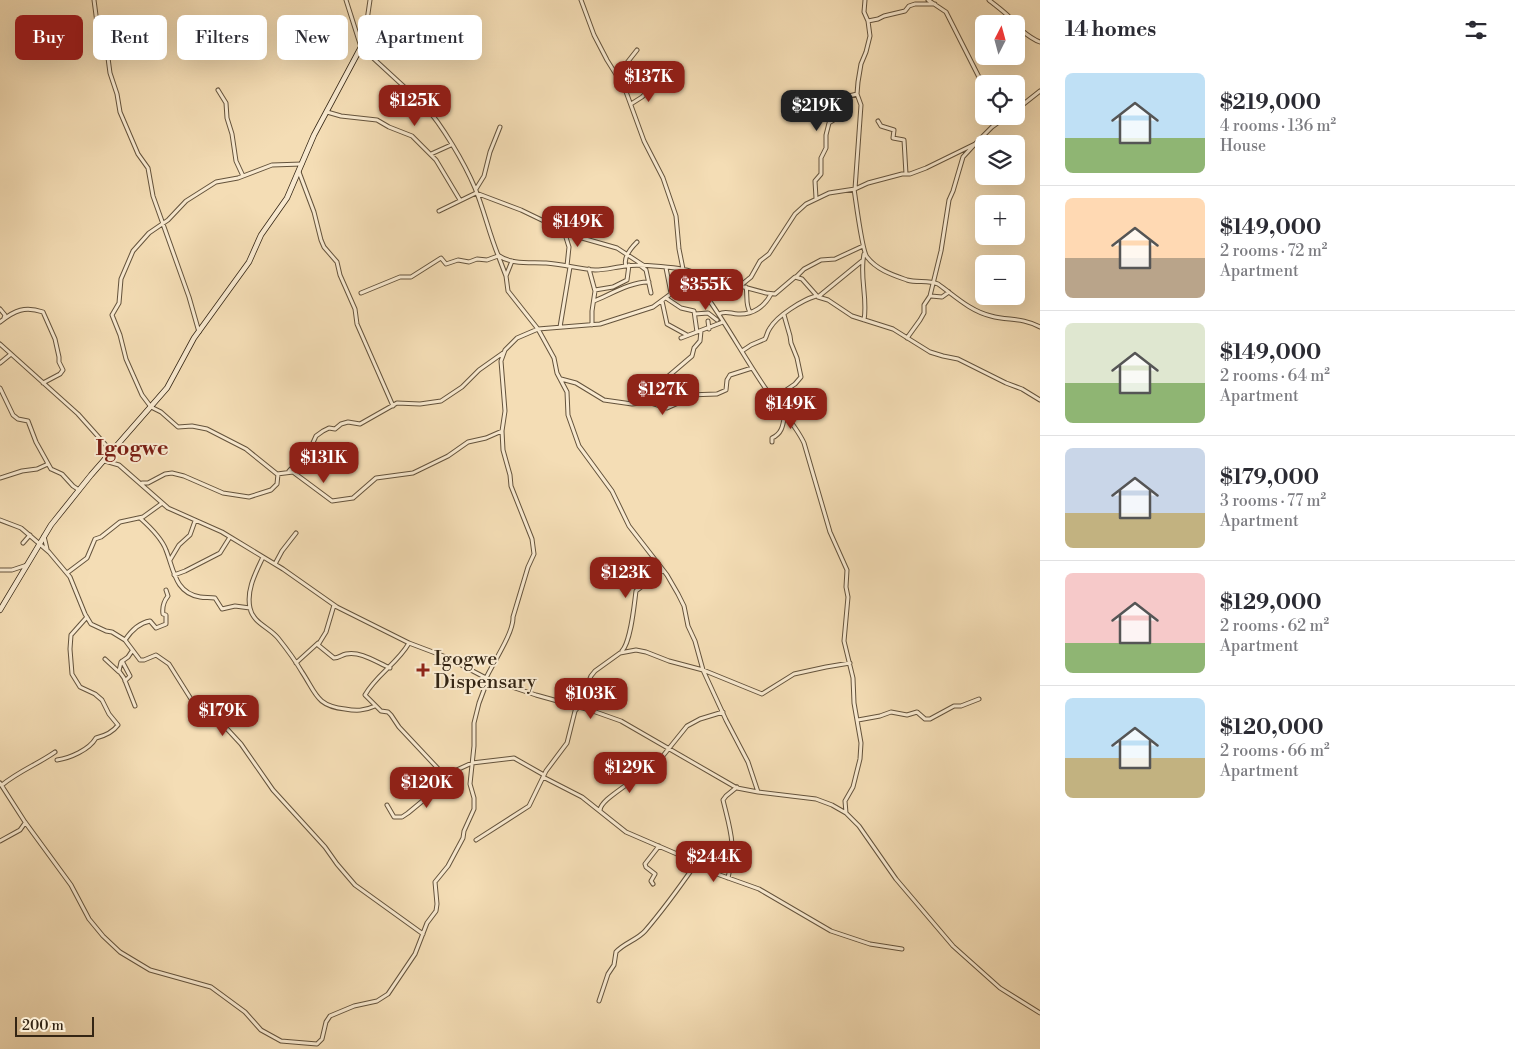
<!DOCTYPE html>
<meta charset="utf-8">
<style>
:root{--surface:#fff;--page:#f7f7f7;--text:#2b2b33;--muted:#7c7c81;--line:#e1e1e2;--accent:#8f2418}
body{margin:0;font-family:"Libre Bodoni",serif;background:var(--page);color:var(--text);height:100vh;display:flex;flex-direction:column;font-size:19px;white-space:nowrap}
*{box-sizing:border-box;margin:0}
p{font-size:16px;color:var(--muted)}
.icon{flex:none;width:28px;height:28px;fill:none;stroke:currentColor;stroke-width:2;stroke-linecap:round;stroke-linejoin:round}
.map{position:relative;flex:1;overflow:hidden}
.side{display:flex;flex-direction:column;background:var(--surface);width:475px}
.side>*{flex:none}
.hud{position:absolute;left:15px;top:15px;width:475px;height:45px;display:flex;gap:10px}
.needle{width:32px;rotate:6deg}
.tools{position:absolute;left:975px;top:15px;display:grid;gap:10px}
.tools a{display:grid;place-items:center;width:50px;height:50px;border-radius:8px;background:var(--surface);box-shadow:0 5px 20px #0002;font-size:25px}
.scale{position:absolute;left:15px;bottom:12px;width:79px;box-sizing:border-box;padding-left:5px;border:2px solid #342514;border-top:0;font-size:14px;line-height:18px;white-space:nowrap;color:#342514;-webkit-text-stroke:4px #f8e9cf;paint-order:stroke}
.price{position:absolute;translate:-50% -42px;padding:0 11px;border-radius:10px;background:var(--accent);color:#fff;font-size:16px;line-height:32px;filter:drop-shadow(0 1px 2px #0008)}
.price::after{content:'';position:absolute;left:50%;top:30px;width:15px;height:11px;margin-left:-8px;background:inherit;clip-path:polygon(0 0,100% 0,50% 100%)}
.price.current{background:#222;color:#fff}
ul{padding:0;list-style:none}
li{display:flex;align-items:center;gap:15px;height:125px;padding:0 25px}
li+li{border-top:1px solid var(--line)}
li span{display:grid;place-items:center;flex:none;width:140px;height:100px;border-radius:8px;color:#555}
li>.icon{margin-inline-start:auto}
span .icon{width:60px;height:60px;fill:#fffc;stroke-width:1}
li b{font-size:21px}
h2{display:flex;justify-content:space-between;align-items:center;height:60px;padding:0 25px;font-size:21px}
.pill{padding:0 18px;border-radius:8px;background:var(--surface);box-shadow:0 5px 20px #0002;font-size:18px;line-height:45px}
.pill.current{background:var(--accent);color:#fff}
main{display:flex;flex:1;min-height:0}
.map>svg:first-child{display:block}
</style>
<main>
<div class="map">
<svg width="1040" height="1049" viewBox="0 0 1040 1049">
<rect width="100%" height="100%" fill="#f4ddb5"/>
<filter id="stains"><feTurbulence type="fractalNoise" baseFrequency=".004" numOctaves="4"/><feColorMatrix values="0 0 0 0 .2 0 0 0 0 .09 0 0 0 0 .02 0 0 0 .5 -.17"/></filter>
<radialGradient id="worn" r=".72"><stop offset=".6" stop-color="#630" stop-opacity="0"/><stop offset="1" stop-color="#630" stop-opacity=".3"/></radialGradient>
<g fill="none" stroke-linecap="round" stroke-linejoin="round">
<g stroke="#64533c" stroke-width="5">
<path id="street" d="M94 0 99 38 108 58 110 73 117 94 120 112 138 154 148 168 153 196 189 297 199 332
M346 0 361 47 424 105C442 125 464 162 475 188 484 210 489 233 498 255 511 265 531 262 546 263 563 264 579 269 595 270 606 270 615 267 626 266 636 264 686 267 694 273 701 280 705 291 709 300 730 330 747 362 768 392 780 409 795 424 804 443L830 532 847 570 846 587 848 597 844 641 853 678 854 703 861 743 860 759 853 787 845 801 846 813
M581 0 594 35 607 60 625 89 644 141 663 178 676 216 679 249 683 269
M928 0 946 12 984 87
M989 0C996 6 1012 17 1015 24
M868 21 878 19 884 16 905 11 909 6 915 4H935
M1016 26C1024 32 1031 39 1040 42
M361 47 365 34 370 0
M616 72 626 64 637 50
M218 90 226 103 227 118 232 134 236 161 243 176
M631 104 642 97 652 87
M1016 110 1040 91
M327 112 341 116 377 120 389 127 412 136 436 160 460 200
M878 121 881 126 894 130 893 138 904 140 906 174
M431 154 451 145
M302 164 272 165 238 178 216 182 186 201 168 220 149 233 133 251 121 279 119 303 112 315 120 335 126 359 142 395 151 407 161 412 178 427 192 426 207 429 246 449 277 474 293 472 332 501 353 498 376 478 413 473 448 456 468 442 486 438 502 431
M299 172 314 212 321 240 324 247 337 262 340 275 355 309 357 324 393 406
M476 189 484 176 490 152 500 127
M854 189C856 201 862 251 867 257 877 270 893 275 907 280 917 283 928 280 938 284 955 296 970 311 991 316 1009 321 1021 317 1040 327
M855 189 861 105 857 94 858 82 861 64 866 52 870 36 868 21 864 12 865 0
M816 198 815 181 821 174V158L826 148V135L829 123 845 113 849 96 857 94
M439 211 476 193 521 210 575 236 617 248 643 265
M564 231 569 247 567 266
M498 255 506 276 508 291 538 329 554 358 557 373 567 392 568 415 579 446 612 491 629 526 667 575 678 594 684 606 688 626 695 641 703 670 726 720 748 762 758 792
M626 266C623 258 631 248 637 242
M641 266 646 270 651 293
M666 268 671 293
M589 269 595 291 592 311V325
M506 276 512 261
M796 277 804 269 821 260 835 259 863 246
M740 286 751 277 760 261 769 254 795 214 806 204 829 193 855 189 868 183 902 174H910L926 168 975 144 992 127 1007 116
M746 287C748 296 745 304 750 312
M595 290 613 287 627 280 629 265
M361 293 400 277H411L441 258 446 264 458 260 469 262 477 259 487 260 498 256
M931 296 942 297 949 292
M818 297 862 261
M666 298 681 308 694 311 697 332
M709 300 740 286 766 293 775 294 795 277 802 279 818 297 828 300 852 316 893 329 930 352 943 356 958 359 1006 383 1022 389 1040 400
M594 301C609 295 633 281 649 282
M662 301 667 324 687 335
M0 309 5 315 4 318
M695 314 708 313 717 320
M719 314C726 310 731 314 738 314 753 315 765 306 771 294
M864 320C868 298 859 276 864 254
M708 321 709 329
M0 322C15 310 25 306 43 312L55 339 59 357V362L63 370 60 374 43 383
M560 327 570 267
M681 338 723 322
M907 338 920 320 924 313V305L930 296 941 251 949 200 953 191 963 157 974 145
M0 344 78 414 112 452
M742 351 751 345 765 339C767 336 767 332 770 328 777 316 802 300 816 296
M0 363 11 354
M561 379 576 383 604 400 632 404 648 402 667 408 676 404 688 395 717 394 726 390 727 380 730 375 752 368
M0 388 13 415 18 419 28 421 36 442 51 469 62 474 73 486 79 490
M773 399 795 384 801 377 797 358 791 343 790 336 784 315
M648 402 651 391 692 356 694 348 700 341 701 331
M772 442V438C783 433 783 424 785 413
M105 461 119 465 168 508 222 532 283 569 337 607 409 643 446 657 488 679 536 695 590 710 621 721 737 788 758 792 816 799 832 805 846 813 859 826 896 879 953 946 1000 988 1040 1013
M289 471 311 447 316 436 323 431 329 428 335 429 341 424 348 422 360 424 397 403 420 404 441 401 462 387 479 370 503 353
M0 478 22 471 37 469 48 464
M142 483H148L165 474 172 473 184 476 223 493 249 497 271 490 277 484 278 474
M140 518C149 526 162 539 166 550 174 570 175 593 200 597 205 598 210 597 215 598L222 609 235 606 250 608
M0 520 21 528 49 552 70 577 85 614 91 624 106 631 112 632 125 640 140 660H144L156 655 169 664 191 699 199 702 216 717 241 744 273 790 325 847 337 864 355 885 423 934
M44 536 47 549
M23 543 30 535
M263 557C256 572 246 590 250 608 253 623 269 627 278 638 286 648 295 660 302 672 316 693 316 706 345 709 356 711 364 711 375 706
M170 560 179 545 190 535 195 521
M275 564 282 551 296 533
M0 570H12L27 565
M67 573 87 558 95 539 101 537 120 522 143 517 161 504
M174 575 185 571 220 553 230 537
M334 605 326 632 318 645 334 658C339 658 341 655 346 654 361 651 376 662 390 668
M125 640C131 631 138 623 150 621L156 628 166 624V615L163 614C162 607 164 601 168 596L166 590
M409 643C398 663 376 675 365 695L381 711 388 712 391 715 399 727 445 776
M132 651 128 657 121 662 119 671 124 678 135 706
M622 651C631 641 634 606 636 591L663 570
M105 659 119 672
M122 661 130 676 125 681
M296 663 318 643
M486 678C493 663 514 632 513 617L528 567 534 554 532 539 511 486 510 475 503 450 502 431 505 411 501 361 505 350 517 338 538 329 600 324 653 307 672 293 702 284
M858 720 880 716 891 712 907 715 917 712 925 719H930L954 706H961L979 699
M57 760C70 758 89 750 96 738 104 736 113 732 118 725L109 714 102 700 95 694 80 687 72 674 70 649 71 635 87 617
M543 777 582 797 626 832 677 854 703 869 759 889 831 931 870 944 902 949
M0 783 25 822 71 885 89 919 103 936 120 952 150 970 211 987 245 1012 261 1030 281 1041 317 1044 322 1039 326 1022 330 1016 354 1006 377 1001 388 994 415 954 427 923 436 911 437 904 435 882 448 866 463 838 464 831 474 809V798L470 784 474 746V723L479 703 488 679
M2 785C19 771 38 764 55 752
M387 805 394 817H402L408 813 431 794 448 774 472 763 514 758 544 775
M600 810C601 799 630 785 639 774L654 772 662 757 687 726 700 719 723 712
M476 840 529 806 546 771 567 743 575 711 579 706 591 676 595 671 620 653 636 650 646 652 669 661 703 670 762 694 794 674 826 667 850 663
M0 841 20 830 25 823
M728 878C736 844 731 833 723 800L726 796 737 787
M653 884 651 881 655 874 646 867 645 864 659 846
M599 1001 608 974 614 965 616 952C624 943 637 940 645 931 663 910 679 888 695 865"/>
</g>
<g stroke="#342514" stroke-width="6">
<path id="secondary" d="M0 610 51 525 91 475 167 388 194 338 249 262 261 235 287 198 314 135 361 47"/>
</g>
<use href="#street" stroke="#f8e9cf" stroke-width="3"/>
<use href="#secondary" stroke="#f8e9cf" stroke-width="4.5"/>
</g>
<path fill="#8f2418" stroke="#f8e9cf" stroke-width="2" d="M420.5 662.5h5v5h5v5h-5v5h-5v-5h-5v-5h5z"/>
<g text-anchor="middle" stroke-width="4" stroke-linejoin="round" paint-order="stroke">
<g font-size="20" fill="#342514" stroke="#f8e9cf" text-anchor="start">
<text x="434" y="665">Igogwe<tspan x="434" dy="23">Dispensary</tspan></text>
</g>
<g font-size="22" font-weight="bold" fill="#7a1f14" stroke="#f8e9cf">
<text x="132" y="455">Igogwe</text>
</g>
</g>
<rect width="100%" height="100%" filter="url(#stains)"/>
<rect width="100%" height="100%" fill="url(#worn)"/>
</svg>
<div class="tools">
<a><svg class="needle" viewBox="-14 -14 28 28"><path d="M0-13l5 13h-10z" fill="#e53935"/><path d="M0 13l5-13h-10z" fill="#7c7c81"/></svg></a>
<a><svg class="icon" aria-label="locate" viewBox="0 0 24 24"><circle cx="12" cy="12" r="6"/><path d="M12 2v4M12 18v4M2 12h4M18 12h4"/></svg></a>
<a><svg class="icon" aria-label="layers" viewBox="0 0 24 24"><path d="M12 4l9 5-9 5-9-5zM3 14l9 5 9-5"/></svg></a>
<a>+</a>
<a>−</a>
</div>
<div class="scale">200 m</div>
<b class="price" style="left:649px;top:103px">$137K</b>
<b class="price" style="left:415px;top:127px">$125K</b>
<b class="price current" style="left:817px;top:132px">$219K</b>
<b class="price" style="left:578px;top:248px">$149K</b>
<b class="price" style="left:706px;top:311px">$355K</b>
<b class="price" style="left:663px;top:416px">$127K</b>
<b class="price" style="left:791px;top:430px">$149K</b>
<b class="price" style="left:324px;top:484px">$131K</b>
<b class="price" style="left:626px;top:599px">$123K</b>
<b class="price" style="left:591px;top:720px">$103K</b>
<b class="price" style="left:223px;top:737px">$179K</b>
<b class="price" style="left:630px;top:794px">$129K</b>
<b class="price" style="left:427px;top:809px">$120K</b>
<b class="price" style="left:714px;top:883px">$244K</b>
<div class="hud">
<a class="pill current">Buy</a>
<a class="pill">Rent</a>
<a class="pill">Filters</a>
<a class="pill">New</a>
<a class="pill">Apartment</a>
</div>
</div>
<section class="side">
<h2>14 homes<svg class="icon" aria-label="filters" viewBox="0 0 24 24"><path d="M4 7h16M4 17h16"/><circle cx="9" cy="7" r="2"/><circle cx="15" cy="17" r="2"/></svg></h2>
<ul>
<li><span style="background:linear-gradient(#bfe0f5 65%,#8fb573 0)"><svg class="icon" aria-label="home" viewBox="0 0 24 24"><path d="M3 11l9-7 9 7M6 9v11h12V9"/></svg></span><div><b>$219,000</b><p>4 rooms · 136 m²</p><p>House</p></div></li>
<li><span style="background:linear-gradient(#ffd9b3 60%,#b9a48a 0)"><svg class="icon" aria-label="home" viewBox="0 0 24 24"><path d="M3 11l9-7 9 7M6 9v11h12V9"/></svg></span><div><b>$149,000</b><p>2 rooms · 72 m²</p><p>Apartment</p></div></li>
<li><span style="background:linear-gradient(#dfe7d0 60%,#8fb573 0)"><svg class="icon" aria-label="home" viewBox="0 0 24 24"><path d="M3 11l9-7 9 7M6 9v11h12V9"/></svg></span><div><b>$149,000</b><p>2 rooms · 64 m²</p><p>Apartment</p></div></li>
<li><span style="background:linear-gradient(#c9d6e8 65%,#c2b280 0)"><svg class="icon" aria-label="home" viewBox="0 0 24 24"><path d="M3 11l9-7 9 7M6 9v11h12V9"/></svg></span><div><b>$179,000</b><p>3 rooms · 77 m²</p><p>Apartment</p></div></li>
<li><span style="background:linear-gradient(#f6c9c9 70%,#8fb573 0)"><svg class="icon" aria-label="home" viewBox="0 0 24 24"><path d="M3 11l9-7 9 7M6 9v11h12V9"/></svg></span><div><b>$129,000</b><p>2 rooms · 62 m²</p><p>Apartment</p></div></li>
<li><span style="background:linear-gradient(#bfe0f5 60%,#c2b280 0)"><svg class="icon" aria-label="home" viewBox="0 0 24 24"><path d="M3 11l9-7 9 7M6 9v11h12V9"/></svg></span><div><b>$120,000</b><p>2 rooms · 66 m²</p><p>Apartment</p></div></li>
</ul>
</section>
</main>
